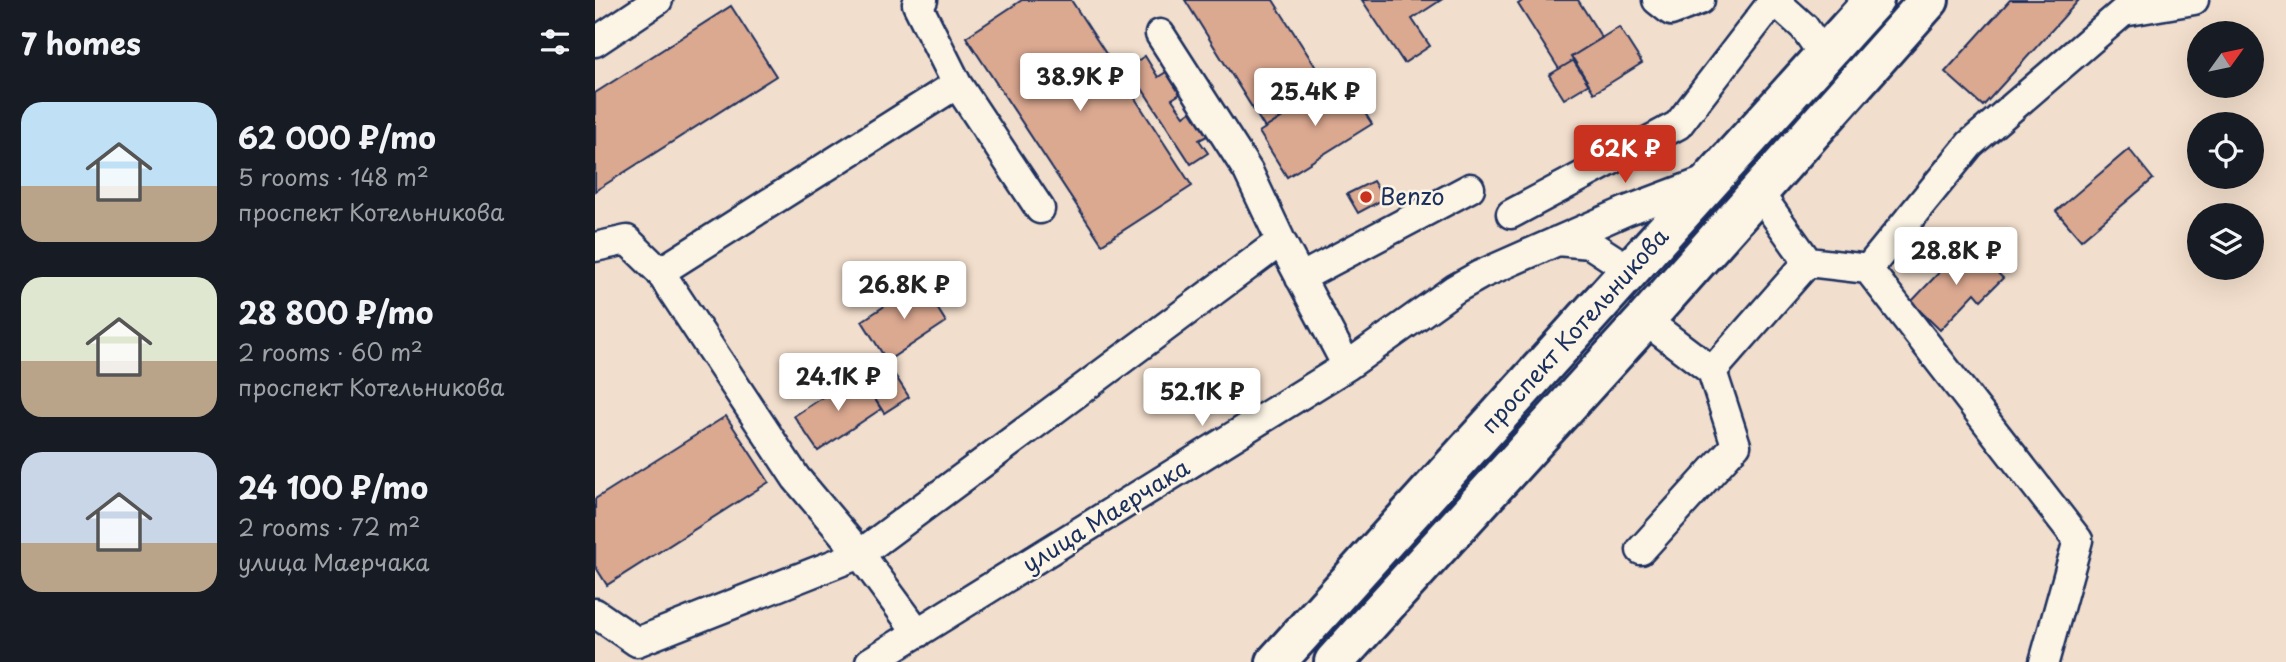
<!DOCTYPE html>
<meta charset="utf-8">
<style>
:root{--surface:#171b24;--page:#242831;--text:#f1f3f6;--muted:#9ea1a6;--accent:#c8321e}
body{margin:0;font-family:"Playpen Sans",sans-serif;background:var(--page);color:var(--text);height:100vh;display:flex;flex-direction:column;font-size:26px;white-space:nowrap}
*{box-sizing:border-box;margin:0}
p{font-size:23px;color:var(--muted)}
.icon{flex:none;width:38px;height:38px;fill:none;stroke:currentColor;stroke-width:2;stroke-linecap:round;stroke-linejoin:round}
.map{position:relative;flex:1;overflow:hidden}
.side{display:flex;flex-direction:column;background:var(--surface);width:595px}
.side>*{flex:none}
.needle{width:46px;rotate:57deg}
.fabs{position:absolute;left:1592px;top:21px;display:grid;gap:14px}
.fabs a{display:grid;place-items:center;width:77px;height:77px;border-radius:50%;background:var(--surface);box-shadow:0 7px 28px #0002;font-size:35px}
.price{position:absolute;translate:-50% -60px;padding:0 16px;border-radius:7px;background:#fff;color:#222;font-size:23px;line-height:46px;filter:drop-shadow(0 2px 4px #0008)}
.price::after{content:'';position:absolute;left:50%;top:42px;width:21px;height:16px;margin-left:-10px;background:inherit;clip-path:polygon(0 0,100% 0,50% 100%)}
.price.on{background:var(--accent);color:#fff}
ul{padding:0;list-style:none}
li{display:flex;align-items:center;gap:21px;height:175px;padding:0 21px}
li span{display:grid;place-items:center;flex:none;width:196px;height:140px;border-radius:21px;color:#555}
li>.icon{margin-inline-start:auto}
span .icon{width:84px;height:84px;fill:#fffc;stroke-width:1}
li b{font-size:30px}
h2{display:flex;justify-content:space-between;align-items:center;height:84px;padding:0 21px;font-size:30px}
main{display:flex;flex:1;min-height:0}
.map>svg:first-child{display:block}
</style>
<main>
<section class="side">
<h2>7 homes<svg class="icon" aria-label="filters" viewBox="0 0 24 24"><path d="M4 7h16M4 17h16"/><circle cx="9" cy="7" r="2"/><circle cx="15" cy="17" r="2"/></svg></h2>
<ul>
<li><span style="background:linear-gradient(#bfe0f5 60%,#b9a48a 0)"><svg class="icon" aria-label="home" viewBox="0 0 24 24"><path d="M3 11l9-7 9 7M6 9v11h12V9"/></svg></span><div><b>62 000 ₽/mo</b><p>5 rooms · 148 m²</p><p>проспект Котельникова</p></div></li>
<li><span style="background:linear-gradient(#dfe7d0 60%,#b9a48a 0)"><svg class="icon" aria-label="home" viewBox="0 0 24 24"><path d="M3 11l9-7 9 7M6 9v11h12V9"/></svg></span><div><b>28 800 ₽/mo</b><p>2 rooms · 60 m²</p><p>проспект Котельникова</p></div></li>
<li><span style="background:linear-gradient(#c9d6e8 65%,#b9a48a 0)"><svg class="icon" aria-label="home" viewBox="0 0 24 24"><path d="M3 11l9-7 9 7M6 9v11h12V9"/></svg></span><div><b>24 100 ₽/mo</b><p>2 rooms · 72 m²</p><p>улица Маерчака</p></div></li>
</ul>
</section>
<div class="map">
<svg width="1691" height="662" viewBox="0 0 1691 662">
<rect width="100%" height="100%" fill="#f2decc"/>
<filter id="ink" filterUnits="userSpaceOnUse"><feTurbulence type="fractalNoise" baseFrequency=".0143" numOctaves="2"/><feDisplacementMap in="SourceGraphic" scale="14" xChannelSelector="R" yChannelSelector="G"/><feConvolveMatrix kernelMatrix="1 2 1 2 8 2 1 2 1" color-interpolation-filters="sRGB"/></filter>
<g filter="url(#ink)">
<path fill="#dba890" stroke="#1b2f5e" stroke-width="2" d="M427 0H476L597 186 507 244 371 37Z
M590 0H678L734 88 670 128Z
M767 0H846L817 19 835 46 809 63Z
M929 0H983L1007 38 976 57 979 60 964 69 923 4Z
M1415 0H1484L1388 106 1350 72Z
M136 6 181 76 0 191V93Z
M1024 27 1047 63 999 93 976 57Z
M550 56 563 77 571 72 585 94 577 99 589 116 596 111 612 136 604 140 613 153 596 164 533 67Z
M979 60 994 84 969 99 954 75Z
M748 79 777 124 692 177 664 132Z
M1534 149 1558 179 1486 240 1461 211Z
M778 181 789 199 763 213 752 194Z
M1371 244 1408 278 1386 300 1380 293 1345 330 1316 302Z
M326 282 351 322 292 361 267 321Z
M289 358 314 397 289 413 264 374Z
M264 374 286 409 223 451 199 416Z
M131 416 174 482 12 585 0 566V499Z"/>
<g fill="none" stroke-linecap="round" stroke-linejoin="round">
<g stroke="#1b2f5e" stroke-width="33">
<path id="minor" d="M328 0 322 4 362 84
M1062 0 1076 11 1105 0
M1179 0 1209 27 1229 56
M565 34 653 171 686 241 752 366
M0 42 63 0
M916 214 1083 125 1179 0
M962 241 995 244 1035 270
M0 247 32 240 65 272 201 478 265 554 323 633
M1213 262 1273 269 1375 144 1528 12 1599 0
M1273 269 1483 540 1449 662
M65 272 362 84 445 209
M705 278 875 188
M1050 320 1117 371 1213 262 1164 193
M1046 550 1141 445 1117 371
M0 613 42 642 265 554 686 241
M275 662 752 366 860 289 885 275 1031 211 1113 180"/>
</g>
<g stroke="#1b2f5e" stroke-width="44">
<path id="highway" d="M681 662 1279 0
M739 662 1050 320 1334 0"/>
</g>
<use href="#minor" stroke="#fcf5e5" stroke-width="28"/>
<use href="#highway" stroke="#fcf5e5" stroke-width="38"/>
</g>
</g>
<circle fill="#c8321e" stroke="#fcf5e5" stroke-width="2.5" cx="771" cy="197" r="7"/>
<g text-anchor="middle" stroke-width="5" stroke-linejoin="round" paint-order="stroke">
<g font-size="23" fill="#1b2f5e" stroke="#fcf5e5" text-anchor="start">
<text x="785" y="205">Benzo</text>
</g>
<g font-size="23" fill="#1b2f5e" stroke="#fcf5e5">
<text transform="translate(980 331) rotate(-48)" y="8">проспект Котельникова</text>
<text transform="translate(511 516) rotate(-32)" y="8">улица Маерчака</text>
</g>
</g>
</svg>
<div class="fabs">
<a><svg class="needle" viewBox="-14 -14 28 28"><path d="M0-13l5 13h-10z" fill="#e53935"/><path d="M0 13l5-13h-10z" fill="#9ea1a6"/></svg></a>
<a><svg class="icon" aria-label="locate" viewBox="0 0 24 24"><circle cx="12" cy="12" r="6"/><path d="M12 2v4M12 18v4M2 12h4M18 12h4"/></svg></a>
<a><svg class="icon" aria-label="layers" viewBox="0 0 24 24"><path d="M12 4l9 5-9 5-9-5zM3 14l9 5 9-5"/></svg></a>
</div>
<b class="price" style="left:485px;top:113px">38.9K ₽</b>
<b class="price" style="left:720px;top:128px">25.4K ₽</b>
<b class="price on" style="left:1030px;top:185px">62K ₽</b>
<b class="price" style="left:1361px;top:287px">28.8K ₽</b>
<b class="price" style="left:309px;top:321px">26.8K ₽</b>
<b class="price" style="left:243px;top:413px">24.1K ₽</b>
<b class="price" style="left:607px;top:428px">52.1K ₽</b>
</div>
</main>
